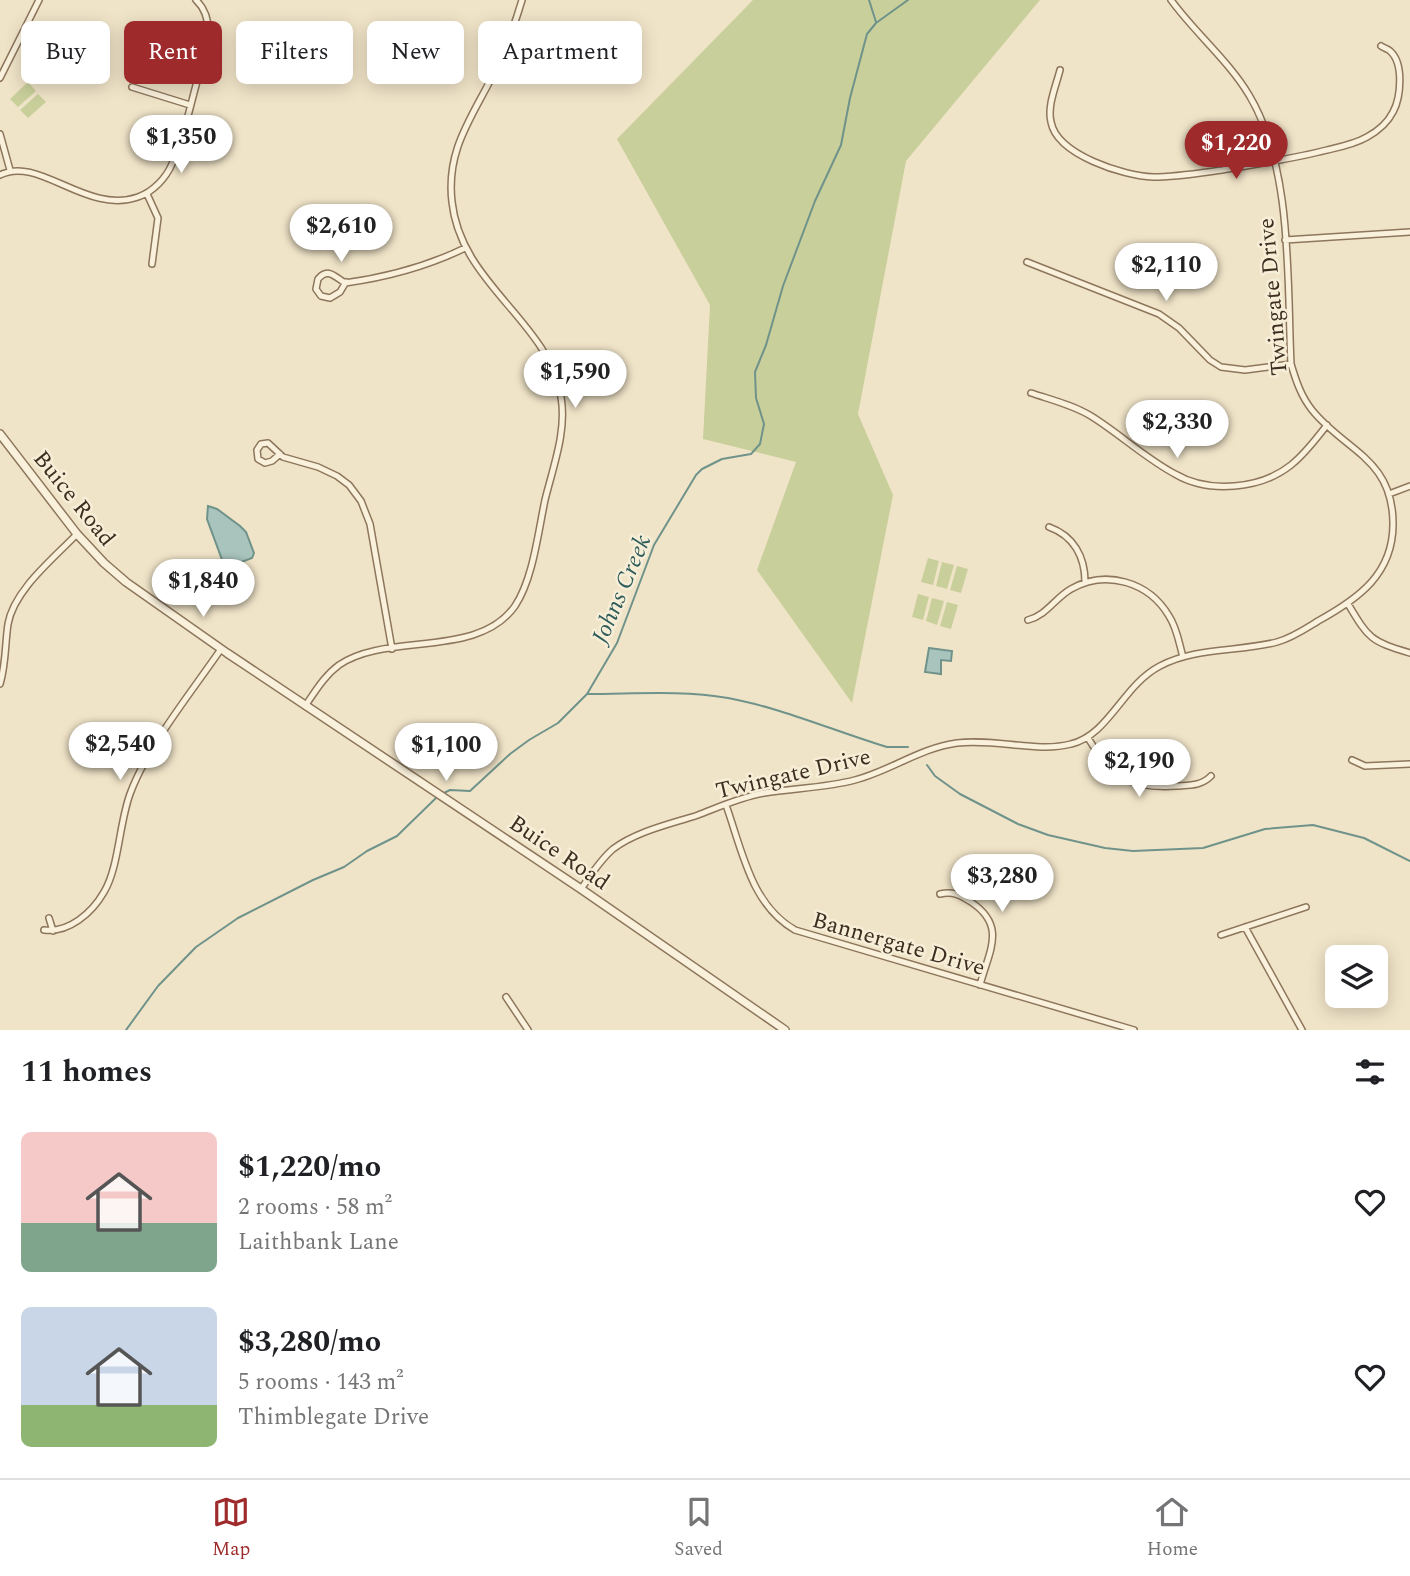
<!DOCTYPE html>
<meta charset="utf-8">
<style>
:root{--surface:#fff;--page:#f2f2f2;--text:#202124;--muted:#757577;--line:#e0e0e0;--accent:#9e2a2b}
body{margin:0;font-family:Spectral,serif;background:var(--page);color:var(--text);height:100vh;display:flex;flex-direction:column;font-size:26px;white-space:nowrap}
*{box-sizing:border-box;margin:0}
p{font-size:23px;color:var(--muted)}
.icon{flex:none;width:38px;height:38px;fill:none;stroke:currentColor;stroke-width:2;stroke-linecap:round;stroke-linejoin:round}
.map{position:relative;height:1030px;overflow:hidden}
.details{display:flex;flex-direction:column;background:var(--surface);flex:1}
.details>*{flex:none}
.banner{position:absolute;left:21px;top:21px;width:700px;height:63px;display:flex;gap:14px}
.tools{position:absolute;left:1325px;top:945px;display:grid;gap:14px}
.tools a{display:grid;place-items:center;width:63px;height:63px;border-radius:10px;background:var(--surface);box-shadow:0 4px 18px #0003;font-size:35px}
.price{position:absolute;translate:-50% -60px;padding:0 16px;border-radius:24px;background:#fff;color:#222;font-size:23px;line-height:46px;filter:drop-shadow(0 2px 4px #0008)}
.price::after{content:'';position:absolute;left:50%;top:42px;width:21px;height:16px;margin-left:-10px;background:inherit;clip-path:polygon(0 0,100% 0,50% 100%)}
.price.active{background:var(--accent);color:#fff}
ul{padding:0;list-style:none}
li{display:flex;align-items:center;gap:21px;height:175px;padding:0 21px}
li span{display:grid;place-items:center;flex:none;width:196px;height:140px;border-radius:10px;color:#555}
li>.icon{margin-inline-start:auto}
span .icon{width:84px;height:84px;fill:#fffc;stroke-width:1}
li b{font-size:30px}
h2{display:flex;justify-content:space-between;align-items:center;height:84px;padding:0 21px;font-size:30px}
.tag{padding:0 24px;border-radius:10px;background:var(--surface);box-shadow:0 4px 18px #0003;font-size:24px;line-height:63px}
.tag.active{background:var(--accent);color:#fff}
.menu{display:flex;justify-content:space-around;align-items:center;height:98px;border-top:2px solid var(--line);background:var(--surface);font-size:19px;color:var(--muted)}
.menu a{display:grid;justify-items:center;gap:4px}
.menu .active{color:var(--accent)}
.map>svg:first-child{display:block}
</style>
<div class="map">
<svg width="1410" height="1030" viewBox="0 0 1410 1030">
<rect width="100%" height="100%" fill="#f0e4c8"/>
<path fill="#c9cf9b" d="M753 0H1040L906 161 858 414 893 495 852 703 757 570 796 462 703 439 710 305 617 139Z
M28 82 36 91 18 107 10 99Z
M38 94 46 102 28 118 20 110Z
M928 558 939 561 933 585 921 582Z
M942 562 954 565 947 589 936 586Z
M957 566 968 569 961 593 950 590Z
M918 594 929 597 923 620 912 617Z
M932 598 944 601 937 625 926 621Z
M947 602 958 605 951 629 940 626Z"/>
<path fill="#a9c4bc" stroke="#6f938a" stroke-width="2" d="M208 506 217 509 240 526 246 532 254 553 252 558 231 566 224 565 207 519Z
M929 648 952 651 951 661 941 660V674L925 672Z"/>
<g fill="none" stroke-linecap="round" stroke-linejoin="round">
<path stroke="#6f938a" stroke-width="2" d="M869 0 876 22
M588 694C635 694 681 690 728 698 782 708 834 731 887 747H908
M927 765 935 776 960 794 1018 824 1048 835 1105 848 1133 851 1203 848 1265 829 1313 825 1364 838 1410 861
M444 793 450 790 470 791 510 754 529 740 558 723 587 694 617 643 654 545 696 475 702 469 722 459 751 454 760 444 764 424 756 398 755 372 766 345 783 286 815 201 841 145 850 98 867 34 876 23 908 0
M126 1030 158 986 196 947 238 918 313 880 344 867 367 851 397 836 436 798"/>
<g stroke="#8d765c" stroke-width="8">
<path id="minor" d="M1060 70C1056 86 1047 106 1051 122 1057 155 1124 176 1153 177 1176 177 1200 173 1222 170 1257 164 1292 159 1327 150 1340 147 1355 144 1367 137 1378 131 1388 122 1393 112 1401 97 1404 63 1390 51 1390 50 1382 47 1381 46
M0 78 39 0
M132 87 190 105
M0 134 10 170
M0 175C39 155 86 215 138 197 153 192 166 178 172 164 185 135 191 101 200 71 207 48 216 19 196 0
M147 194 158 218 152 264
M1285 240 1410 232
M1027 262 1159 314 1179 328 1210 360 1221 367 1245 370 1291 364
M346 282 340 292 330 298 321 296 316 289 318 279C328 267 335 277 345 283 388 277 426 267 465 248
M1031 393C1052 400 1073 405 1091 416 1120 434 1145 458 1175 474 1209 494 1261 489 1291 465 1305 454 1316 439 1327 425
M280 454 272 461 265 463 258 459 257 450 261 444 268 443 283 457 318 467 337 476 349 485 361 501 370 524 392 649
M1389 494 1410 486
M1049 527C1074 536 1085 557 1085 582
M1348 604C1369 639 1370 641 1410 653
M1028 620C1047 615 1055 598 1071 589 1106 569 1149 582 1169 616 1177 628 1179 643 1183 657
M0 684C6 664 5 644 8 624 14 590 53 559 77 534
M305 706C315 692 324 676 339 665 387 632 478 659 515 606 533 579 538 533 545 500 553 467 567 431 561 397 549 321 461 285 452 202 446 152 470 120 491 79 504 54 514 27 522 0
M1088 738C1112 777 1129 789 1176 786 1190 785 1201 786 1211 776
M1352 760 1365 766 1410 764
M726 805C742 850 751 905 795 930L1134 1030
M581 889C591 875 600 860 613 849 637 831 671 824 698 815 719 807 741 797 764 793 794 788 825 788 855 780 890 771 920 748 957 743 995 738 1037 753 1071 744 1109 735 1123 685 1160 666 1196 647 1239 652 1277 642 1292 638 1305 629 1318 621 1358 599 1394 574 1393 522 1392 458 1345 451 1312 410 1301 396 1296 381 1291 364 1287 281 1293 168 1249 95 1228 60 1195 33 1171 0
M940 894C953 891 960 895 971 902 1007 926 989 951 980 985
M49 918 53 931
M1245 927 1302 1030
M44 930C69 933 92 913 104 892 119 867 119 824 130 794 148 745 191 693 221 649
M1221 935 1306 907
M506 997 528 1030"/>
</g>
<g stroke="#8d765c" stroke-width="10">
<path id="tertiary" d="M0 434 77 534 104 563 126 582 227 653 581 889 785 1030"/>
</g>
<use href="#minor" stroke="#faf1dc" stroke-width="5"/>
<use href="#tertiary" stroke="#faf1dc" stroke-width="7"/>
</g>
<g text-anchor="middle" stroke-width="5" stroke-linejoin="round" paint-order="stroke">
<g font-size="23" fill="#3d2e20" stroke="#f7eed8">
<text transform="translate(1272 297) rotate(-95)" y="8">Twingate Drive</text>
<text transform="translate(75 498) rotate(51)" y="8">Buice Road</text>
<text transform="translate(793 773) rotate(-13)" y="8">Twingate Drive</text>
<text transform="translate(560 852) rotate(34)" y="8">Buice Road</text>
<text transform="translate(899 943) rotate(16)" y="8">Bannergate Drive</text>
</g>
<g font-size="24" font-style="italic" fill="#2f5d5a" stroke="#f7eed8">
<text transform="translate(621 589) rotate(-67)" y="8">Johns Creek</text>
</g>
</g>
</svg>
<div class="tools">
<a><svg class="icon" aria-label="layers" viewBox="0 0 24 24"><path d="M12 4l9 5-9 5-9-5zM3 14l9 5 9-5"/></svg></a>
</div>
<b class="price" style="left:181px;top:175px">$1,350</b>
<b class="price active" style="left:1236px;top:181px">$1,220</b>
<b class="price" style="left:341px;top:264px">$2,610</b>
<b class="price" style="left:1166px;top:303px">$2,110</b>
<b class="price" style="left:575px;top:410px">$1,590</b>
<b class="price" style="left:1177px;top:460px">$2,330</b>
<b class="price" style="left:203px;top:619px">$1,840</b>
<b class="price" style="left:120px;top:782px">$2,540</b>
<b class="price" style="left:446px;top:783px">$1,100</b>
<b class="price" style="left:1139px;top:799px">$2,190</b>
<b class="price" style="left:1002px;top:914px">$3,280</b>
<div class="banner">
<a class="tag">Buy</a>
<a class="tag active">Rent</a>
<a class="tag">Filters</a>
<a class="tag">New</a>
<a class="tag">Apartment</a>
</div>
</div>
<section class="details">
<h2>11 homes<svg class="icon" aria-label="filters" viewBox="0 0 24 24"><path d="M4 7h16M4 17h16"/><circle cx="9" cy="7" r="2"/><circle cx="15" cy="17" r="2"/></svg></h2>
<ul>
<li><span style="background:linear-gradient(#f6c9c9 65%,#7fa58c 0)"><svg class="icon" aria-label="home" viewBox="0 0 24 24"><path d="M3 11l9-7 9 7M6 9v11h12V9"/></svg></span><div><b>$1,220/mo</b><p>2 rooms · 58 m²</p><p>Laithbank Lane</p></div><svg class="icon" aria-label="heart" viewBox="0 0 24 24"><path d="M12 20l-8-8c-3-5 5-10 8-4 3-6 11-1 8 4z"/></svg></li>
<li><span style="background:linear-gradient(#c9d6e8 70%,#8fb573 0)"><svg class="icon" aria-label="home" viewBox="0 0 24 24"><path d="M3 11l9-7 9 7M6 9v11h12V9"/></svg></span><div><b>$3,280/mo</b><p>5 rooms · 143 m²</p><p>Thimblegate Drive</p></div><svg class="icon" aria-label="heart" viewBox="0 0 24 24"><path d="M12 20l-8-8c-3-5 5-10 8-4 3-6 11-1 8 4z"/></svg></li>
</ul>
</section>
<nav class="menu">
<a class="active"><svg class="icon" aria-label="map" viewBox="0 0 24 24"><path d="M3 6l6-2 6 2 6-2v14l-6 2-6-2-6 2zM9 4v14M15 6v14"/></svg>Map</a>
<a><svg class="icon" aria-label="saved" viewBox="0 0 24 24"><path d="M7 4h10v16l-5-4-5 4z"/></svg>Saved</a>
<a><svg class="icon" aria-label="home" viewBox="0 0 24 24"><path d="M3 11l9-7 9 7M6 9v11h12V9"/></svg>Home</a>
</nav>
